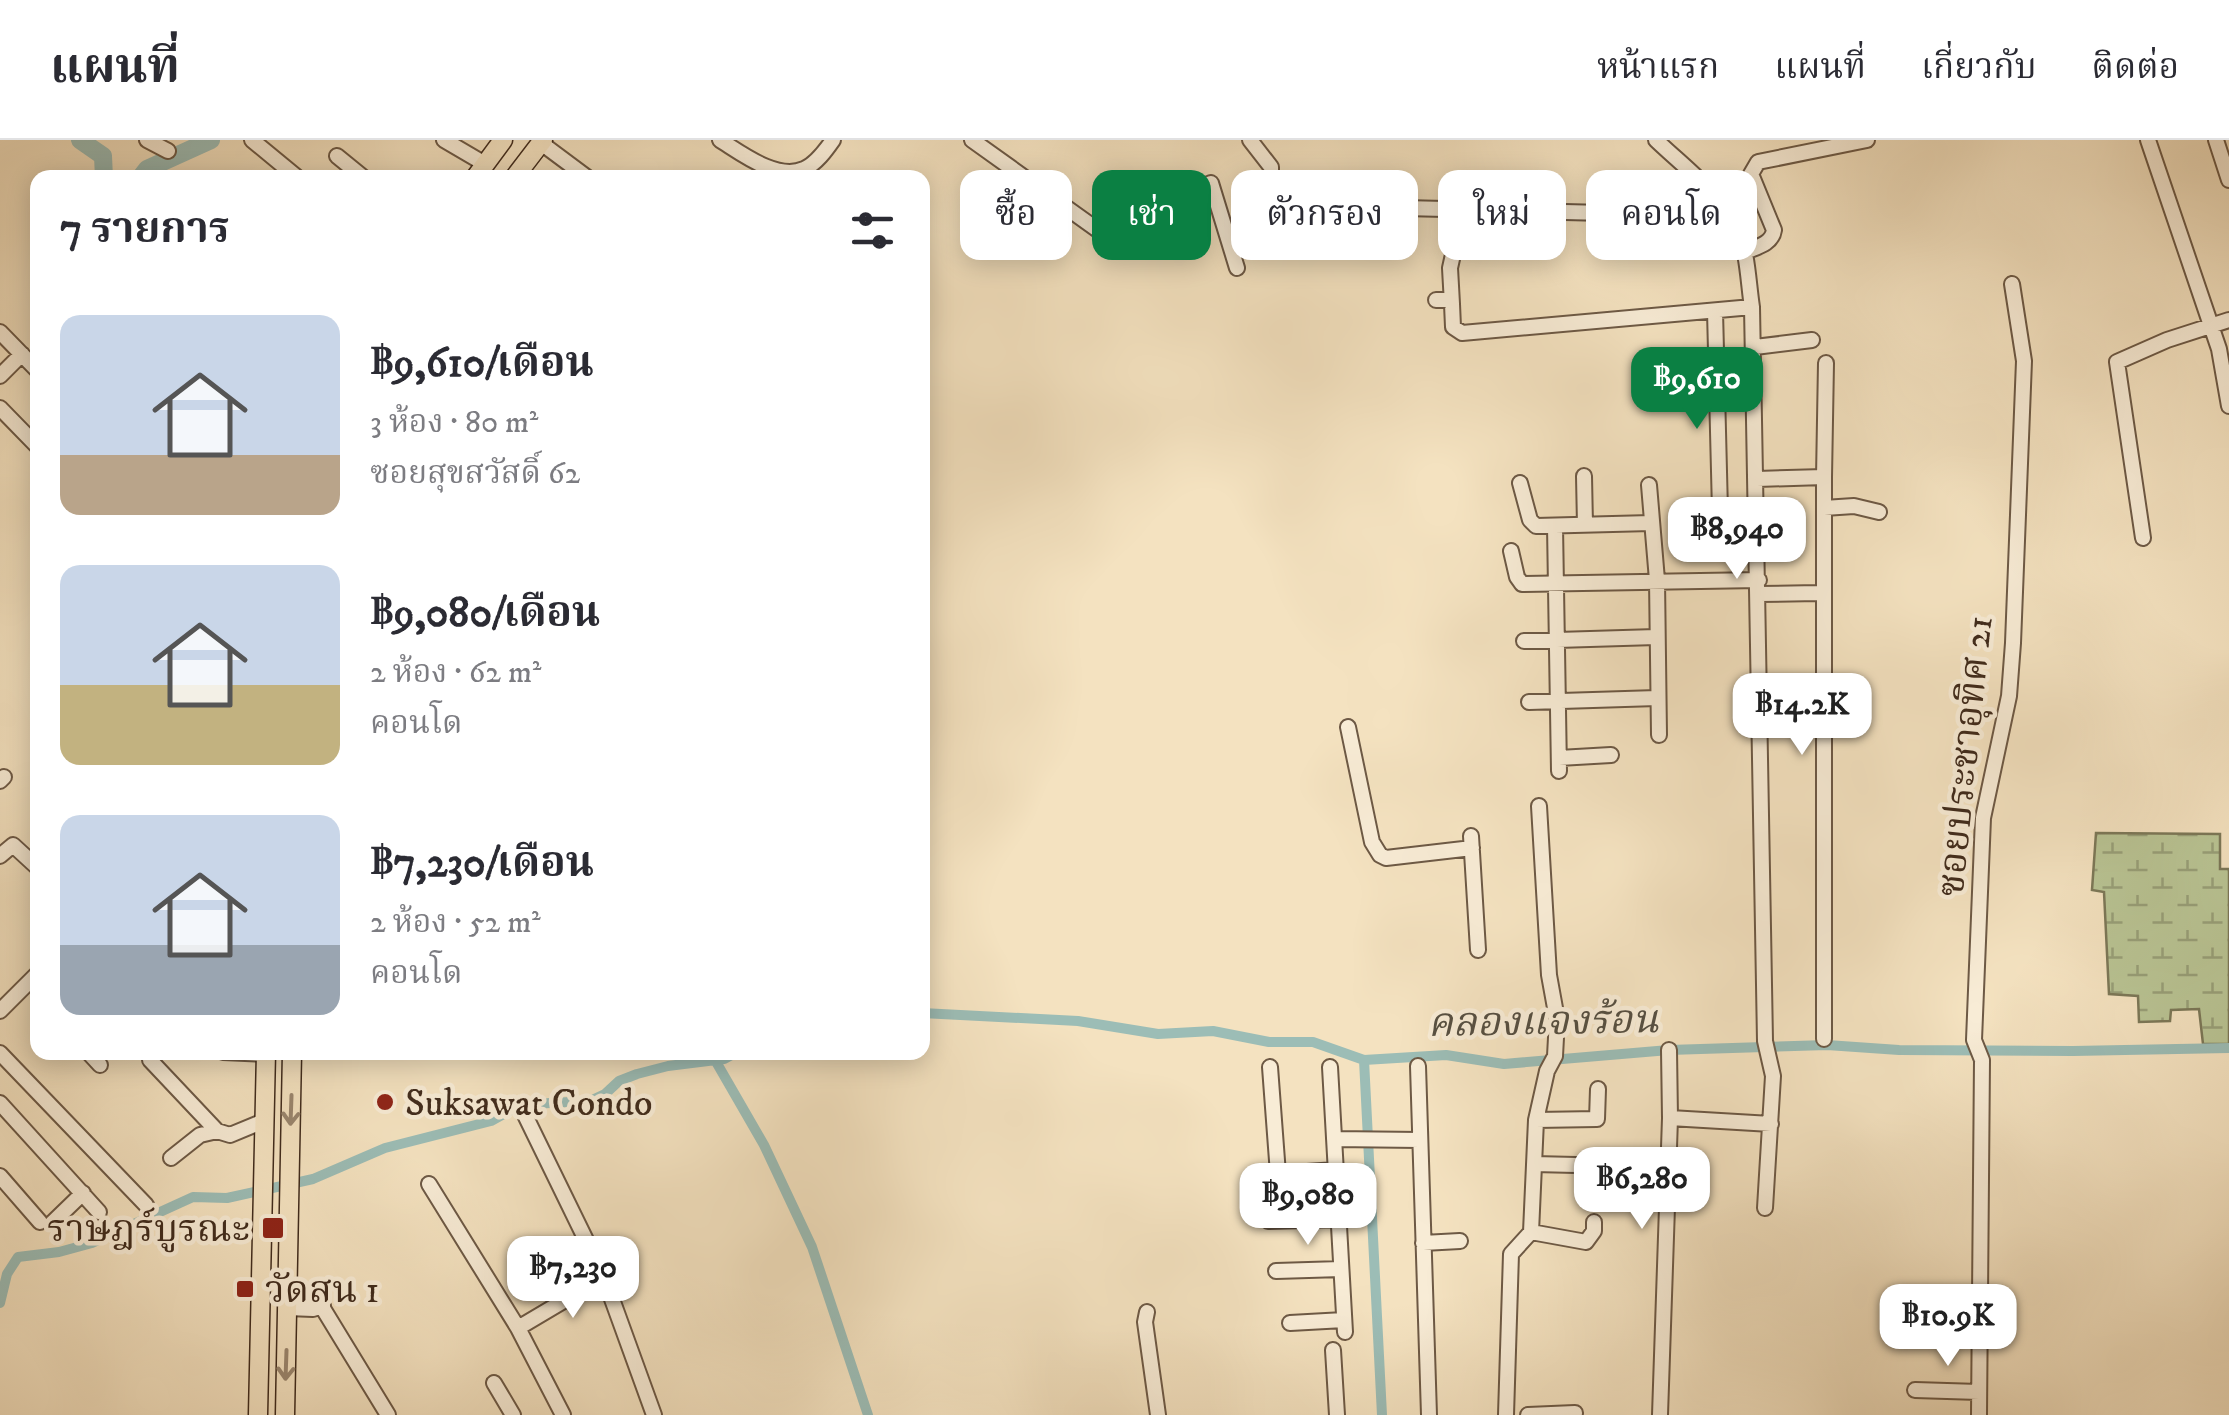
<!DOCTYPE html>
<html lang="th">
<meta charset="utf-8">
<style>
:root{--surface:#fff;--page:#f7f7f7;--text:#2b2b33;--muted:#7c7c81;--line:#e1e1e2;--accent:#0b8043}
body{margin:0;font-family:"IM FELL DW Pica","Noto Serif Thai",serif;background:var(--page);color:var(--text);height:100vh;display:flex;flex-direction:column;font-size:38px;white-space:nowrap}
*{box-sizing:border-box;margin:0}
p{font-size:32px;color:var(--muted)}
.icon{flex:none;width:55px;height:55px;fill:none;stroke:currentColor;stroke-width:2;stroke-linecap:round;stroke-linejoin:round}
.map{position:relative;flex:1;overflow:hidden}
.drawer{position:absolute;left:30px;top:30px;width:900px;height:890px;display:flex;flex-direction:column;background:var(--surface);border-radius:20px;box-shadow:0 5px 25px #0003}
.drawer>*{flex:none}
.hud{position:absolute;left:960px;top:30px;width:950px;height:90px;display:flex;gap:20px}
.price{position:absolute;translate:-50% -85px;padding:0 22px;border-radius:20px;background:#fff;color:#222;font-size:32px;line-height:65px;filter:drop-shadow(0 2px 5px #0008)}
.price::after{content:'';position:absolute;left:50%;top:60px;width:30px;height:22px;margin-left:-15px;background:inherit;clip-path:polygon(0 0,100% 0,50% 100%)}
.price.active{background:var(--accent);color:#fff}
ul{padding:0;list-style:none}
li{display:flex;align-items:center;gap:30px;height:250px;padding:0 30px}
li span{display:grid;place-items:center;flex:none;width:280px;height:200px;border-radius:20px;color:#555}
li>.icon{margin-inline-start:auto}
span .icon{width:120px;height:120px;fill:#fffc;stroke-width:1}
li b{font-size:42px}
h2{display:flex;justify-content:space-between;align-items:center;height:120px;padding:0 30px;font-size:42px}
.tag{padding:0 35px;border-radius:20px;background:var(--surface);box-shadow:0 5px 25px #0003;font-size:35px;line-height:90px}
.tag.active{background:var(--accent);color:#fff}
header{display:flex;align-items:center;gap:60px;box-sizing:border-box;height:140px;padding:0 50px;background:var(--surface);border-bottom:2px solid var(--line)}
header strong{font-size:48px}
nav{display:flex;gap:55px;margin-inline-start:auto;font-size:35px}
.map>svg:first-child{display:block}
</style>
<header>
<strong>แผนที่</strong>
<nav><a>หน้าแรก</a><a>แผนที่</a><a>เกี่ยวกับ</a><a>ติดต่อ</a></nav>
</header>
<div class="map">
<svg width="2229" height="1275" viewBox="0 0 2229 1275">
<defs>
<pattern id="wetland-marsh" width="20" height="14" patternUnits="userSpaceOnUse" patternTransform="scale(2.5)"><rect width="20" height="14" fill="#b9c494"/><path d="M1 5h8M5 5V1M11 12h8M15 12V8" fill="none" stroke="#989f78"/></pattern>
</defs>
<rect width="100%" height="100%" fill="#f4e2c0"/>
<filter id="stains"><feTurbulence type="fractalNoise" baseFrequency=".002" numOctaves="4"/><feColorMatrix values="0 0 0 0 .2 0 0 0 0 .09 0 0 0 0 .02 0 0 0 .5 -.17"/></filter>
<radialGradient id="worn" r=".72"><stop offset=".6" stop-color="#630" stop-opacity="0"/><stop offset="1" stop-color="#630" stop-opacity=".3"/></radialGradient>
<path fill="url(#wetland-marsh)" stroke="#7c7858" stroke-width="2.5" d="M2096 693 2220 694V729H2229V904H2203L2199 869 2171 870 2170 881 2139 882 2138 856 2109 854 2104 752 2092 750Z"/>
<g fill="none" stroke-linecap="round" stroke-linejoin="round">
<path stroke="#9cbdb6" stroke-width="10" d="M922 873 1078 881 1158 894 1213 891 1269 902H1313L1364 920 1446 915 1504 924 1669 910 1827 905 1899 910 2073 911 2229 908
M715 920 764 1005 812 1107 868 1275
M1364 920 1382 1275
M0 1163 7 1134 18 1117 59 1112 92 1103 193 1057 227 1058 313 1039 385 1008 491 981 513 969 531 964 590 961 605 954 619 941 637 934 668 926 724 919 737 912"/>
<path stroke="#9cbdb6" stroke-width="18" d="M80 0 103 16 104 38
M140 38 147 29 211 0"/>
<g stroke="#6d5945" stroke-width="18">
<path id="minor" d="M147 0 168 11
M252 0 298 38
M444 0 485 24
M720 0C741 13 777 41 804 29 816 24 826 10 833 0
M972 0 1127 111 1136 108 1204 46 1211 43 1237 128
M1250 0 1271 27V45
M1656 0C1683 26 1720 53 1737 88 1748 112 1748 141 1752 167L1765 901 1773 936 1765 1068
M2148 0 2219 209 2229 266
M2216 0 2229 40
M541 3 588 38
M337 16 364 38
M1404 68 1645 74 1663 67 1691 33
M1600 73 1605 84H1652
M1745 112C1757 107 1772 104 1774 90L1751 34 1758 22 1867 0
M1436 160H1448L1452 164 1453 187 1462 193 1752 167
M1452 164 1450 128 1454 110 1453 94
M1715 171 1721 411
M0 192 38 231
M1755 207 1812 200
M0 236 22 214
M0 268 38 307
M1584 336 1585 385
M1757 339 1824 337 1826 223
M1520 343 1530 380 1536 386 1651 383
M1649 345 1657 440 1659 595
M1824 368 1854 366 1879 372
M1555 386 1559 631
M2143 398 2117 222 2167 200 2229 180
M1511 411 1517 437 1522 444 1759 440
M1759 454 1818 453
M1524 501 1656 497
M1529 562 1657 558
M1348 587 1372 702 1380 715 1386 718 1472 708
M1559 618 1611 615
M0 641 4 637
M1471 696 1478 810
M0 716 13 705 38 728
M0 871 38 833
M1824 899V337
M88 912 100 925
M223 912 265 914
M0 913 146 1065
M150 920 217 991
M1418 926 1429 1275
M1270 927 1278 1034
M1330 927 1345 1192
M0 963 99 1072
M524 973 604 1137 654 1275
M1670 978 1771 984
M1536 980 1597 979 1598 949
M1334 999 1420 1000
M171 1018 200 995 217 991 230 995 264 981
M1534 1024 1576 1025
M1261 1035 1336 1030
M0 1036 40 1082
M429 1044 518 1188 563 1275
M1268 1081 1339 1079
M52 1083 83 1053
M1531 1092 1586 1102 1594 1091V1082
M1423 1103 1460 1101
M1276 1131 1341 1129
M288 1153 316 1157 388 1275
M288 1168 313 1169 323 1166
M1147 1172 1145 1182 1158 1275
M1290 1183 1344 1180
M518 1188 604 1137
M1333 1210 1337 1275
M494 1243 513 1275
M1915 1250 1979 1252
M1506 1275 1511 1114 1531 1092 1536 980 1547 931 1555 916 1557 879 1549 835 1539 666
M1528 1275 1575 1273
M1660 1275 1670 978 1669 910
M1979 1275 1982 920 1974 900 1983 678 2009 556 2013 503 2024 221 2012 144"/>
</g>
<g stroke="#402b1c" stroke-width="21">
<path id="major" d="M475 38 503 0
M514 38 543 0
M258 1275 266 912
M285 1275 292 912"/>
</g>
<use href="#minor" stroke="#f8ecd6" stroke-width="14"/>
<use href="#major" stroke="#f4e2c0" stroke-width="18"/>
</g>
<defs><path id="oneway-shaft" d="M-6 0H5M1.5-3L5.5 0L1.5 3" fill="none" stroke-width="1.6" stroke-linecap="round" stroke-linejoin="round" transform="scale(2.5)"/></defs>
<g stroke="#9a866e">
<use href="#oneway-shaft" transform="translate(291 970) rotate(92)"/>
<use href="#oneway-shaft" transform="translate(286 1225) rotate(92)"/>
</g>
<g fill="#8f2418" stroke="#f8ecd6" stroke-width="4">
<circle cx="385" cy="962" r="10"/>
<rect x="261" y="1076" width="24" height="24" rx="5"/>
<rect x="235" y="1139" width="20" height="20" rx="5"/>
</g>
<g text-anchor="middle" stroke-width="9" stroke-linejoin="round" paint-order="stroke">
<g font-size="38" fill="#402b1c" stroke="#f8ecd6">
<text transform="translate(1964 616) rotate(-84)" y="13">ซอยประชาอุทิศ 21</text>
</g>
<g font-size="38" fill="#402b1c" stroke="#f8ecd6" text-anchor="start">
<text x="405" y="975">Suksawat Condo</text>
<text x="250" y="1101" text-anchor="end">ราษฎร์บูรณะ</text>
<text x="265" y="1162">วัดสน 1</text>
</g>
<g font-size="40" font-style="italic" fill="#575042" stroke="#f8ecd6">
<text transform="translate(1543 880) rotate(-1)" y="14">คลองแจงร้อน</text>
</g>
</g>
<rect width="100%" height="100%" filter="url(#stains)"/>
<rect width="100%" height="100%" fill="url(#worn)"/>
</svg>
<b class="price active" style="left:1697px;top:292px">฿9,610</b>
<b class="price" style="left:1737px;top:442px">฿8,940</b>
<b class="price" style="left:1802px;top:618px">฿14.2K</b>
<b class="price" style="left:1642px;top:1092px">฿6,280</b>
<b class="price" style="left:1308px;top:1108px">฿9,080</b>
<b class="price" style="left:573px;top:1181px">฿7,230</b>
<b class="price" style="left:1948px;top:1229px">฿10.9K</b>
<div class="hud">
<a class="tag">ซื้อ</a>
<a class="tag active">เช่า</a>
<a class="tag">ตัวกรอง</a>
<a class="tag">ใหม่</a>
<a class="tag">คอนโด</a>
</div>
<section class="drawer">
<h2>7 รายการ<svg class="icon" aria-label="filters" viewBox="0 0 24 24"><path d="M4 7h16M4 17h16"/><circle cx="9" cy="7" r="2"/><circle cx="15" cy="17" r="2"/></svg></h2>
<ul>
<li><span style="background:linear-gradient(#c9d6e8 70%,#b9a48a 0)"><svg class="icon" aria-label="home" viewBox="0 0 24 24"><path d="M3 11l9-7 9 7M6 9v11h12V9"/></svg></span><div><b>฿9,610/เดือน</b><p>3 ห้อง · 80 m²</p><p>ซอยสุขสวัสดิ์ 62</p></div></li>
<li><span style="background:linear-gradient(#c9d6e8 60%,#c2b280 0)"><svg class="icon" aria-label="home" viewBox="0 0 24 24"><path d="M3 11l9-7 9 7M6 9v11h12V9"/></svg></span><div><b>฿9,080/เดือน</b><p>2 ห้อง · 62 m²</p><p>คอนโด</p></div></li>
<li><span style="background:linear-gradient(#c9d6e8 65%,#9aa5b1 0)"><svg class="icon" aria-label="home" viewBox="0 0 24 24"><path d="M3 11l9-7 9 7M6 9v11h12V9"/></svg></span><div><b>฿7,230/เดือน</b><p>2 ห้อง · 52 m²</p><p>คอนโด</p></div></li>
</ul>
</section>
</div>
